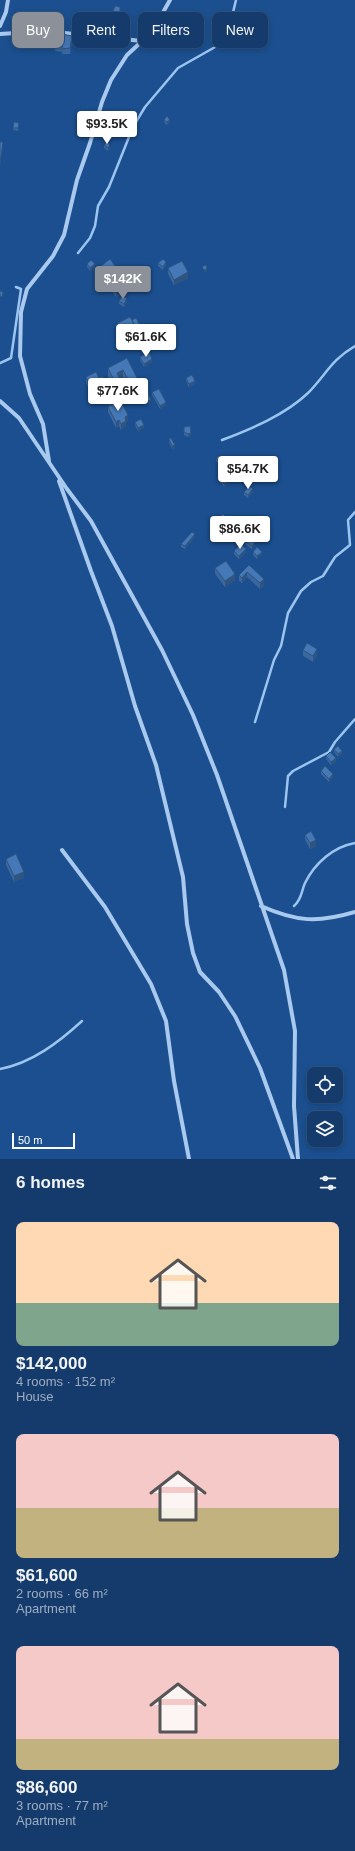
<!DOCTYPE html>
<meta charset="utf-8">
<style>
:root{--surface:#143b6b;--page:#1d4271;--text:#f1f3f6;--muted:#9dadc1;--line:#33557e;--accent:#8c9099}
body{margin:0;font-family:Arial,sans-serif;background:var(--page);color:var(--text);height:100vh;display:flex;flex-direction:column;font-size:15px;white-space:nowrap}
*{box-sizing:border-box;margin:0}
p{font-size:13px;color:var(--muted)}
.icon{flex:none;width:22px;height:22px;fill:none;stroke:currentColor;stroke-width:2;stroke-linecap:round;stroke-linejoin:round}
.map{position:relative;height:1159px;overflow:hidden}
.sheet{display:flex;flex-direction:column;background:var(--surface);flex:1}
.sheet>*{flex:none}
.top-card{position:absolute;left:12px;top:12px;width:331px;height:36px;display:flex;gap:8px}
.controls{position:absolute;left:307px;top:1067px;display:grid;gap:8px}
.controls a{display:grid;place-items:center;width:36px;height:36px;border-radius:8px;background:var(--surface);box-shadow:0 2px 6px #0003,0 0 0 1px var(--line);font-size:20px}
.scale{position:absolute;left:12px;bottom:10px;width:63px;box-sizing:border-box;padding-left:4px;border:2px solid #fff;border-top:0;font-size:11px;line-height:14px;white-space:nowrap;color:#fff;-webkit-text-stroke:3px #1b4f8f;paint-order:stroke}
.price{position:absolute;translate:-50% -34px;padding:0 9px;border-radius:4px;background:#fff;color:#222;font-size:13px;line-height:26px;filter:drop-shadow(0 1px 2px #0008)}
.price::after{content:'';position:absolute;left:50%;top:24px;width:12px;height:9px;margin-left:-6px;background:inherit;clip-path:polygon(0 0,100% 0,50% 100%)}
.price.active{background:var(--accent);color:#fff}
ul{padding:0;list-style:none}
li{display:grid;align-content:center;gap:8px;height:212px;padding:0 16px}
li span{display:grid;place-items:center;height:124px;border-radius:8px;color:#555}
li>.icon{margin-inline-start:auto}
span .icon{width:72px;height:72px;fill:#fffc;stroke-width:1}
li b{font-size:17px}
h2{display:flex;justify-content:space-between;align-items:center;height:48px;padding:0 16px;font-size:17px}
.chip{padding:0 14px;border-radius:8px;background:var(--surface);box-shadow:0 2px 6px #0003,0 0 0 1px var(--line);font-size:14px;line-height:36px}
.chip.active{background:var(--accent);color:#fff}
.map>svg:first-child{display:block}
</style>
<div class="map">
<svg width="355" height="1159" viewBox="0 0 355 1159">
<rect width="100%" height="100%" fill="#1b4f8f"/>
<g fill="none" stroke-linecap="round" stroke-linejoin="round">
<path stroke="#9cc4f0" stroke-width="2.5" d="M78 253 90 238 95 226 98 206 109 187 133 127 145 107 178 68 224 42 229 29 236 0
M0 363 11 358 21 289 16 287
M222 440C251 429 285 415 308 393 325 376 332 359 355 346
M255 722 274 660 281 646 288 613 301 591 311 582 323 576 335 557 350 545 348 520 355 512
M285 807 288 776 293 771 329 752 335 742 355 719
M294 906C302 899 301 892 305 883 315 863 333 847 355 843
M0 1069C32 1063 59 1042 82 1021"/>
<path stroke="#a9c9ee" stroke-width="4" d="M0 26 6 12 8 0
M0 34 45 31 142 41
M0 401 19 418 67 489 91 521 162 650 193 715 217 775 284 970 295 1031 294 1106 298 1159
M49 461 43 424 30 394 20 356 21 312 27 289 53 256 64 235 77 180 90 143 102 102 111 80 127 55 152 32 170 0
M59 481 91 571 112 626 135 706 156 765 183 877 187 924 193 953 200 972 219 992 235 1016 260 1068 293 1159
M62 850 105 907 151 984 166 1021 174 1081 189 1159
M261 906C297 922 318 923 355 912"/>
</g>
<path fill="#3a679d" d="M113 11 120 14 119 16 113 14Z
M72 41 70 54H62V52L55 51V45Z
M164 120 170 123 167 125 164 122Z
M14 122 19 123 18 131 13 130Z
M104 145 110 148 108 151 104 148Z
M158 263 166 265 163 270 158 266Z
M87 264 95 267 90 271 87 267Z
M101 266 118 276 109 282 101 271Z
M168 268 188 278 174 285 168 274Z
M121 272 126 279 123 280 121 275Z
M111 284 123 293 116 297 111 290Z
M119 301H127L124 307 119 304Z
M132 320 142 332 137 334V333V335L124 342 118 329V323Z
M140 357 152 362 144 367 140 360Z
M127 358 142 396 135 400 123 378 120 380 122 392 117 394 108 377V368Z
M86 377 105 388 103 389V391L96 396 93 391 90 392 86 383Z
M186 378 195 384 189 387 186 381Z
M152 392 166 405 160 409 152 395Z
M145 395 151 402 148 404 145 398Z
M108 401 117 402 128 421 126 422V426L121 430 119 426 116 428 108 412V407L109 406 108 404Z
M135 422 144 428 138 431 135 425Z
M184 427 191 435 188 437 184 435Z
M169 439 175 448 172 449 169 442Z
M216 458 223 464 220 466 216 461Z
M268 467 277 469 272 474 268 470Z
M221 479 229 483 224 487 221 482Z
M244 492H253L248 498 244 495Z
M219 518 227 521 223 525 219 521Z
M254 535 261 537 259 540 254 538Z
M195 537 185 549 181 547V544Z
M245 541 255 545 252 549 245 544Z
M234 551 246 552 239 559 234 554Z
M253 552 262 554 257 559 253 555Z
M249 565 264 585 260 589 247 577 242 583 239 581V575Z
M215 568 235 580 225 587 215 574Z
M303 650 317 655 313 662 303 656Z
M334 749 342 754 338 757 334 752Z
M326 756 336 761 331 765 326 759Z
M321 771 333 777 329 782 321 774Z
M305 835 316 846 310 849 305 840Z
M6 859 24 878 14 882 6 865Z"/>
<path fill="#305480" d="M72 36V41L70 54V48Z
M170 120V123L167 125V122Z
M110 145V148L108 151V148Z
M166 262V265L163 270V267Z
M95 264V267L90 271V268Z
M207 269V271L204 273V270Z
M118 270V276L109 282V276Z
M188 272V278L174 285V280Z
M126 276V279L123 280V278Z
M123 287V293L116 297V291Z
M127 298V301L124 307V304Z
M137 329V335L124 342V336Z
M142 329V332L137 334V332Z
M152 359V362L144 367V364Z
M123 370V378L117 382V373Z
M195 381V384L189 387V384Z
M105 382V388L103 389V391L96 396V391L102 383Z
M122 384V392L117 394V386Z
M93 385V391L90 392V386Z
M142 388V396L135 400V392Z
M151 400V402L148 404V401Z
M166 402V405L160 409V406Z
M128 415V421L126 422V426L121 430V424L125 417Z
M119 420V426L116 428V422Z
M144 425V428L138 431V428Z
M191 433V435L188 437V434Z
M175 445V448L172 449V446Z
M223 461V464L220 466V463Z
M277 466V469L272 474V471Z
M229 480V483L224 487V484Z
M253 489V492L248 498V495Z
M227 518V521L223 525V522Z
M195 534V537L185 549V546Z
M261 534V537L259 540V537Z
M255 542V545L252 549V546Z
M246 549V552L239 559V556Z
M262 552V554L257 559V556Z
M247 572V577L242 583V578Z
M235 574V580L225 587V581Z
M264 579V585L260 589V583Z
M317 649V655L313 662V656Z
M342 751V754L338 757V754Z
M336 758V761L331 765V762Z
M333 774V777L329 782V779Z
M316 840V846L310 849V843Z
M24 872V878L14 882V876Z"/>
<path fill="#4478b7" stroke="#305480" d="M115 6 120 7V11L119 13 113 11Z
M57 33 72 36 70 48 62 49V46L55 45Z
M167 116 170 120 167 122 164 120Z
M14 122 19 123 18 128H13Z
M0 142H3L0 164Z
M107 142 110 145 108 148 104 145Z
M110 259 118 270 109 276 101 266Z
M163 259 166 262 163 267 158 263Z
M91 260 95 264 90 268 87 264Z
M182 261 188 272 174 280 168 268Z
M206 265 207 269 204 270 202 267Z
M123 270 126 276 123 278 121 272Z
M118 279 123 287 116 291 111 284Z
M0 291 3 292 2 297 0 296Z
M122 296 127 298 124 304 119 301Z
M130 317 137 329 124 336 118 323Z
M136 318 142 329 137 332 132 320Z
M149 352 152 359 144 364 140 357Z
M127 358 142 388 135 392 123 370 117 373 122 384 117 386 108 368Z
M96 372 99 378 102 376 105 382 102 383 103 386 96 391 93 385 90 386 86 377Z
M192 375 195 381 189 384 186 378Z
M159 389 166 402 160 406 152 392Z
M148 393 151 400 148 401 145 395Z
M115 397 117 401 109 405 108 401Z
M120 400 128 415 125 417 126 421 121 424 119 420 116 422 108 407Z
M141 419 144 425 138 428 135 422Z
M190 426 191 433 188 434 184 432V427Z
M171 438 175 445 172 446 169 439Z
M219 456 223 461 220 463 216 458Z
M274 462 277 466 272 471 268 467Z
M226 476 229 480 224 484 221 479Z
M249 486 253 489 248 495 244 492Z
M223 514 227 518 223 522 219 518Z
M257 531 261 534 259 537 254 535Z
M192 532 195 534 185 546 181 544Z
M247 537 255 542 252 546 245 541Z
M241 544 246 549 239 556 234 551Z
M257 547 262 552 257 556 253 552Z
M226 561 235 574 225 581 215 568Z
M249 565 264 579 260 583 247 572 242 578 239 575Z
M307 643 317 649 313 656 303 650Z
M338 746 342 751 338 754 334 749Z
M330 752 336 758 331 762 326 756Z
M325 766 333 774 329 779 321 771Z
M311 831 316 840 310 843 305 835Z
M16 854 24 872 14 876 6 859Z"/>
</svg>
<div class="controls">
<a><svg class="icon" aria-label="locate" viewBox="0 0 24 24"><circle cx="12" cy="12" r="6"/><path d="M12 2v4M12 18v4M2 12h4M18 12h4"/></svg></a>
<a><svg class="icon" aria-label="layers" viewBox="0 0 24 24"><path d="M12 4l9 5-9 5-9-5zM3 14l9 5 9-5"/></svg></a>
</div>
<div class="scale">50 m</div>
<b class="price" style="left:107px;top:145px">$93.5K</b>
<b class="price active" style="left:123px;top:300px">$142K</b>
<b class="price" style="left:146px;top:358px">$61.6K</b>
<b class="price" style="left:118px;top:412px">$77.6K</b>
<b class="price" style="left:248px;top:490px">$54.7K</b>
<b class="price" style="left:240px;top:550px">$86.6K</b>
<div class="top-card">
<a class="chip active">Buy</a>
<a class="chip">Rent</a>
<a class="chip">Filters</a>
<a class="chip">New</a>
</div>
</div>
<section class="sheet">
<h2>6 homes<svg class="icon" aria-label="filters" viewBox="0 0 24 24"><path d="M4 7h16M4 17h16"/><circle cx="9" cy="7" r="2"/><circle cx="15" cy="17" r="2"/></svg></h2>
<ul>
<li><span style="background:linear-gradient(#ffd9b3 65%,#7fa58c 0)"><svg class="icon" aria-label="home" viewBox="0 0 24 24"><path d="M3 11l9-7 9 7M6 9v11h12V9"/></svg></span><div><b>$142,000</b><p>4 rooms · 152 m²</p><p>House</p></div></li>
<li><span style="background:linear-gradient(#f6c9c9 60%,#c2b280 0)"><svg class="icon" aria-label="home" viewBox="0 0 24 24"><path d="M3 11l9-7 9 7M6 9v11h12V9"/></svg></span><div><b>$61,600</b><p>2 rooms · 66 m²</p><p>Apartment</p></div></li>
<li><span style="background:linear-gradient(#f6c9c9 75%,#c2b280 0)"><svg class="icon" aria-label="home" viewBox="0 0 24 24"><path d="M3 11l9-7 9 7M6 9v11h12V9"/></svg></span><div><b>$86,600</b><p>3 rooms · 77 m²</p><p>Apartment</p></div></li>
</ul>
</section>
